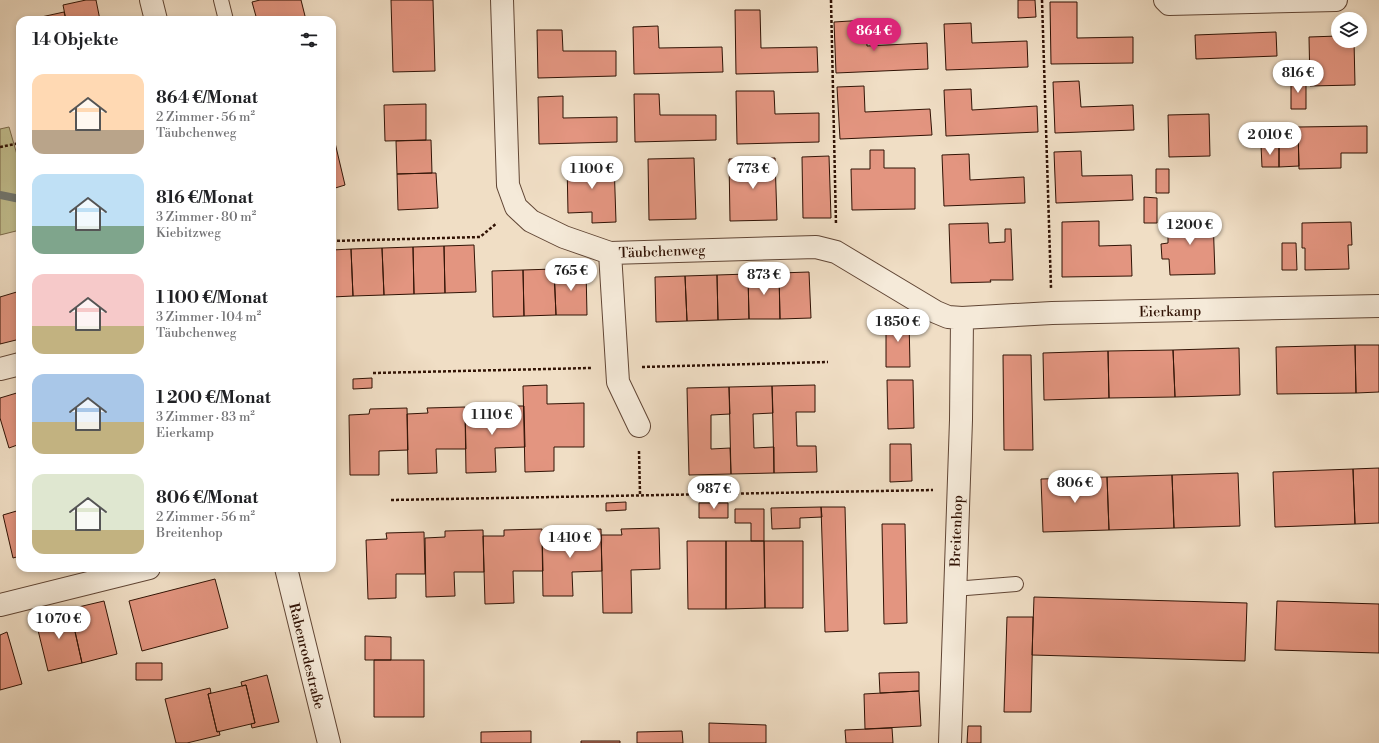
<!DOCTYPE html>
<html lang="de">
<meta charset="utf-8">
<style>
:root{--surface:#fff;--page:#f2f2f2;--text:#202124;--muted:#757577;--accent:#db2777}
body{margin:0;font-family:"Libre Bodoni",serif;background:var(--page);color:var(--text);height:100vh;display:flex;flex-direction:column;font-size:15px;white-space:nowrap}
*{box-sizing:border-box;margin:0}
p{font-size:13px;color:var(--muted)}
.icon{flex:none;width:22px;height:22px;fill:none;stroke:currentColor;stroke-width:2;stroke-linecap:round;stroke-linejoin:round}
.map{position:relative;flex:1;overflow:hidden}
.panel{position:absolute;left:16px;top:16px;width:320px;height:556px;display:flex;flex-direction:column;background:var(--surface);border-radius:12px;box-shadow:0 2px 6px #0003}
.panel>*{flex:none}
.tools{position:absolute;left:1331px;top:12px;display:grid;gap:8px}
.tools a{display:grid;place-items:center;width:36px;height:36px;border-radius:50%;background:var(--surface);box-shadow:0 2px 6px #0003;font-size:20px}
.price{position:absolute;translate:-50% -34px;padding:0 9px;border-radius:14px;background:#fff;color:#222;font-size:13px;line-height:26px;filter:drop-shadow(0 1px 2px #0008)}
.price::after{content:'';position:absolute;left:50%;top:24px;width:12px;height:9px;margin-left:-6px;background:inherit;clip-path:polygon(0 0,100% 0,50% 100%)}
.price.active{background:var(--accent);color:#fff}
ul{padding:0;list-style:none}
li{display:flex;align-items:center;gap:12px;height:100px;padding:0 16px}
li span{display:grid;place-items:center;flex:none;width:112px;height:80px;border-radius:12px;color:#555}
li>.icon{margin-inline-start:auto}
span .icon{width:48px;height:48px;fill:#fffc;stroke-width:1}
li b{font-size:17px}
h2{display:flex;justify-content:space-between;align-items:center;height:48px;padding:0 16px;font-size:17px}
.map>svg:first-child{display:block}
</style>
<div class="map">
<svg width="1379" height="743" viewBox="0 0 1379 743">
<rect width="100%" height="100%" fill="#f0dec5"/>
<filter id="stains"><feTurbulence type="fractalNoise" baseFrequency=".005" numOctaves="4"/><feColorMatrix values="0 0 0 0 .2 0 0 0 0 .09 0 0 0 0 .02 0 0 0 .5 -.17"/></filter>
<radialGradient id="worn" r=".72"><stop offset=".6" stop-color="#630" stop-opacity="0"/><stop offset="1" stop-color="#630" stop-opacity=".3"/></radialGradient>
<path fill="#c2bf8f" stroke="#7a694a" d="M9 127 20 165V230L0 235V129Z"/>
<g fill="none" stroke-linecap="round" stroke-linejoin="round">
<path stroke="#717872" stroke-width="8" d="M0 195 20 199"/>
</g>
<path fill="#e39580" stroke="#311305" d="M86 0H96L100 20H66L63 5Z
M260 0H301L306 20H257L252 2Z
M391 0H433L435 71 393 72Z
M1018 0H1035L1036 17 1018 18Z
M1050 2H1077V38L1133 37V63L1051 64Z
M735 10H760L761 48 817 47 818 72 736 74Z
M64 12 66 20H33L32 19Z
M866 20 867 46 927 43 928 69 836 73 834 22Z
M971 23 972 43 1027 41 1028 67 946 70 944 24Z
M658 26 659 48 722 47 723 72 634 74 633 27Z
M537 30H562L563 51H616V76L538 78Z
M1276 32 1277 56 1196 59 1195 35Z
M1338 36V41H1354L1355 85 1310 86 1309 37Z
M1291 78H1306V109H1291Z
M1079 81 1081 107 1133 105 1134 130 1055 133 1053 82Z
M864 86 865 112 930 109 932 135 840 139 837 87Z
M971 89 972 110 1037 106 1038 132 946 136 944 90Z
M736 91H774L775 114 819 113V142L737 144Z
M634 94H659L660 115H716V140L635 142Z
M563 96V118L617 117V142L539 144 538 97Z
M426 104V140L385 141 384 105Z
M1209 114 1210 156 1169 157 1168 115Z
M1367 126V153H1341V168L1299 169 1298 127Z
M332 130 345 185 332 189Z
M1298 132 1299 166 1279 167V133Z
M431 140 432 173 397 174 396 141Z
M1261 145H1279V167H1262Z
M870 150H884V168H915V209L852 210 851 169H870Z
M1081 151 1082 176 1132 175 1133 200 1056 203 1054 152Z
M969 154 970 180 1024 177 1025 203 944 206 942 155Z
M829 156 831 218H803L802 157Z
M694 158 696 219 649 220 648 159Z
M775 158 777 220 730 221 729 159Z
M614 161 616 222 592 223V212L568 213 567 162Z
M1156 169H1169V193H1156Z
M432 173H436L438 208 398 210 397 174Z
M1144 197 1157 198V223H1144Z
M1213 217 1215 274 1170 275 1169 259H1162L1161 244 1168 243V218Z
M1099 221V246L1131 245 1132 276 1062 277V222Z
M1351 222 1352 245H1348L1349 269 1305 270V248H1302V223Z
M988 223 989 243 1005 242V229H1011L1013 280H990L991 282 951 283 949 224Z
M1282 243H1296L1297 270H1282Z
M474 245 476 292 445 293 444 246Z
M444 246 445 293 414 294 413 247Z
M413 247 414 294 384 295 382 248Z
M382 248 384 295 353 296 351 249Z
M351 249 353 296 332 297V250Z
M554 269H586L587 315H556Z
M554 269 556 315 524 316 523 270Z
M523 270 524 316 493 317 492 271Z
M809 272 811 318 780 319 779 273Z
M779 273 780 319H749L748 274Z
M748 274 749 319 718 320 717 275Z
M717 275 718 320 687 321 685 276Z
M685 276 687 321 656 322 655 277Z
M20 291V339L0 344V297Z
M909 318 910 367H886V319Z
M1355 345 1356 393 1277 394 1276 347Z
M1355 345H1379V392L1356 393Z
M1239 348 1240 395 1175 397 1173 350Z
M1173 350 1175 397 1109 398 1108 351Z
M1108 351 1109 398 1044 400 1043 353Z
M1003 355H1031L1033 450H1004Z
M372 378V388L353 389V379Z
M887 380H913L914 428 888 429Z
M547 385V404L584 403V447H554V471L525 472 523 386Z
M815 385V412H796L797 446H816L817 472 774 473 772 386Z
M772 386 773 413 753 414 754 448 774 447V473L731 474 729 387Z
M729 387 730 414 711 415V449L730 448 731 474 689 475 687 388Z
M20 392V444L9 448 0 418V398Z
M486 406H524L525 447 495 448 496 472 466 473 465 412H486Z
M465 407 466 449H436L437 473 408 474 407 414 428 413 427 408Z
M407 408 408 450 379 451V475H350L349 415 369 414 370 409Z
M890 444H911L912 481 890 482Z
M1379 468V523L1355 524 1353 469Z
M1353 469 1355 524 1275 527 1273 472Z
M1238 473 1240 526 1174 528 1172 475Z
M1172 475 1174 528 1109 530 1107 477Z
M1107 477 1109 530 1043 532 1041 479Z
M626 502V510L606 511V503Z
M699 503H728V518H699Z
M821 507 822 517 800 518V528L772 529 771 508Z
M821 507H845L848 631 825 632Z
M735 509H764V541H751V523H735Z
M20 510V556L13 558 3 515Z
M882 524H905L907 623 884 624Z
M659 528 660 569 631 570 632 613H603L601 535H622L621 529Z
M542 529 543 571H513L514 603 485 604 483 536H504V530Z
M601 529 602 571 572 572 573 596H543L542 537H563V530Z
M483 530 484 572H454L455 596 426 597 425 538 445 537V531Z
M424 532 425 574H396V598L368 599 366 540 387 539 386 533Z
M687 541H726V609H688Z
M726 541H764L765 608 726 609Z
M764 541H803V608H765Z
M215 579 228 628 142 651 129 601Z
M1034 597 1247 603 1245 661 1032 655Z
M104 601 117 654 82 663 70 609Z
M1277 601 1379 604V653L1275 650Z
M70 609 82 663 48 671 35 618Z
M1007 617H1033L1031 712H1004Z
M7 632 22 684 0 690V635Z
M365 636 391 637V660H365Z
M374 660H424V717H374Z
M136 663H162V680H136Z
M919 672V691L880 693 879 673Z
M267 675 279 722 252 728 251 724 255 723 246 685 242 686 241 682Z
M246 685 255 723 217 732 208 694Z
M210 688 211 693 208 694 217 732 219 731 220 735 187 743H176L165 699Z
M919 691 921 726 865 729 864 694Z
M709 723 766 725V743H709Z
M968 726H981V743H967Z
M892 728 893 743H846L845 730Z
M531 731V743H481V732Z
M682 731 683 743H637V732Z
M581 741H620V743H581Z"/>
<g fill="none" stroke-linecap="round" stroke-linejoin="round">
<g stroke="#614635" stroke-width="16">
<path id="service" d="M221 0 226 20
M954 589 1016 584"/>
</g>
<g stroke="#614635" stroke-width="24">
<path id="minor" d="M502 0 508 185 516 207 531 221 564 237 610 253 816 247 836 252 936 312 948 317 962 318 1052 313 1379 306
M1165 0 1169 4 1336 0
M610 253 618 382 639 426
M0 369 20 364
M0 605 149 568
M950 743 961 420 962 318"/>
</g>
<g stroke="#614635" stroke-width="24">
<path id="tertiary" d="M151 0 156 20
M286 568 329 743"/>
</g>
<path stroke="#311305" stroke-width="2.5" stroke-dasharray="3 2" stroke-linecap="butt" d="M831 0 836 225
M1042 0 1051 288
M0 147 20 143
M332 241 480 237 497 223
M642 367 828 362
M373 373 591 368
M639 451 640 494
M391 500 933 490"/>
<use href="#service" stroke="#f5ead9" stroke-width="14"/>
<use href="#minor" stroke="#f5ead9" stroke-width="22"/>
<use href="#tertiary" stroke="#f5ead9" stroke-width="22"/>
</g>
<g text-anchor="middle" stroke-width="3.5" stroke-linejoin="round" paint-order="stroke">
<g font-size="14" fill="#311305" stroke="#f5ead9">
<text transform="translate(662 251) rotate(-2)" y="5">Täubchenweg</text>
<text transform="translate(1170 311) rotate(-1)" y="5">Eierkamp</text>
<text transform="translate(956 531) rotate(-88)" y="5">Breitenhop</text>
<text transform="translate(307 656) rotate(76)" y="5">Rabenrodestraße</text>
</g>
</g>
<rect width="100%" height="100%" filter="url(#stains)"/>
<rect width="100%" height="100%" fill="url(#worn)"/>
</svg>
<div class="tools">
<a><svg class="icon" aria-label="layers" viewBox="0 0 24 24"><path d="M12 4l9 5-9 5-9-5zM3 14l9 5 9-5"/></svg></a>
</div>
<b class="price active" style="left:874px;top:52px">864 €</b>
<b class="price" style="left:1298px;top:94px">816 €</b>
<b class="price" style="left:1270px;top:156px">2 010 €</b>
<b class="price" style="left:592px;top:190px">1 100 €</b>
<b class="price" style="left:753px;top:190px">773 €</b>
<b class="price" style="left:1190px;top:246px">1 200 €</b>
<b class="price" style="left:571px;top:292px">765 €</b>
<b class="price" style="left:764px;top:296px">873 €</b>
<b class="price" style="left:898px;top:343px">1 850 €</b>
<b class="price" style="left:492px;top:436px">1 110 €</b>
<b class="price" style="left:1075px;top:504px">806 €</b>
<b class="price" style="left:714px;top:510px">987 €</b>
<b class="price" style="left:570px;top:559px">1 410 €</b>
<b class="price" style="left:59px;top:640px">1 070 €</b>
<section class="panel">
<h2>14 Objekte<svg class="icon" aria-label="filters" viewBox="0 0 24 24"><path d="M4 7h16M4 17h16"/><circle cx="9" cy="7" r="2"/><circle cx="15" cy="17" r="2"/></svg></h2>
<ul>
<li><span style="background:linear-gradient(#ffd9b3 70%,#b9a48a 0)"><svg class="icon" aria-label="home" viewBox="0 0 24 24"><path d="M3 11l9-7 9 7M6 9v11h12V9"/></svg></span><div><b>864 €/Monat</b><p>2 Zimmer · 56 m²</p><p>Täubchenweg</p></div></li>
<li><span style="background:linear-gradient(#bfe0f5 65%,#7fa58c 0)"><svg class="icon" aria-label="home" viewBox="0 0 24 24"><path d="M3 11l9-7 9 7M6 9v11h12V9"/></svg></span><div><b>816 €/Monat</b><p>3 Zimmer · 80 m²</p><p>Kiebitzweg</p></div></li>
<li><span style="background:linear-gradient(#f6c9c9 65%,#c2b280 0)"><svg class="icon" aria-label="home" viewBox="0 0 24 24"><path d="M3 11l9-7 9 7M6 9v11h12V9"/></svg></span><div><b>1 100 €/Monat</b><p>3 Zimmer · 104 m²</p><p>Täubchenweg</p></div></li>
<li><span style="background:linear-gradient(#a9c7e8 60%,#c2b280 0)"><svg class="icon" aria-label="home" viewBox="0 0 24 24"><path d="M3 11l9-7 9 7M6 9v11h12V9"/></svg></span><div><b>1 200 €/Monat</b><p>3 Zimmer · 83 m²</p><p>Eierkamp</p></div></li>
<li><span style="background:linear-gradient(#dfe7d0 70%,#c2b280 0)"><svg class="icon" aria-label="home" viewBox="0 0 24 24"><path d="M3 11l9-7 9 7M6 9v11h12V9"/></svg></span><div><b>806 €/Monat</b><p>2 Zimmer · 56 m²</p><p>Breitenhop</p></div></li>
</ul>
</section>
</div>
